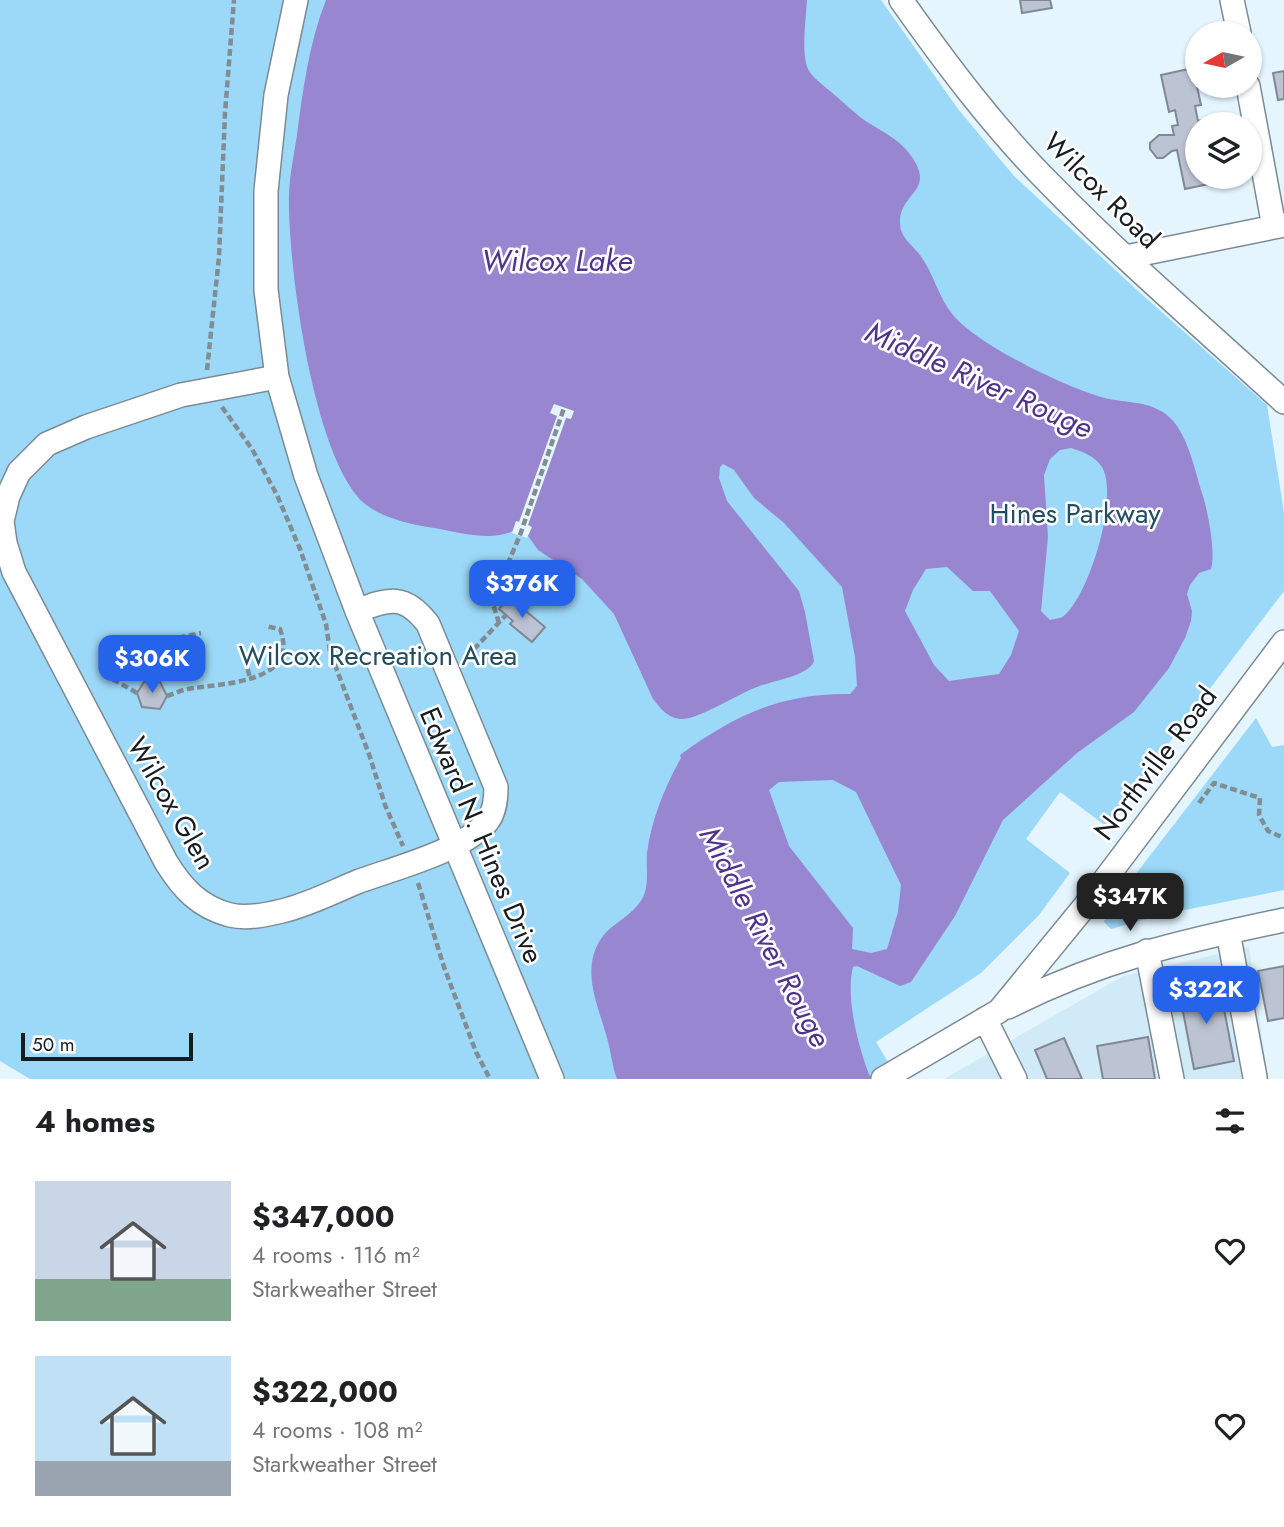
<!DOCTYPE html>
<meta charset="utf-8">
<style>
:root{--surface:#fff;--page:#f6f6f6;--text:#202124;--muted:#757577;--accent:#2563eb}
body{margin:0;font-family:Jost,sans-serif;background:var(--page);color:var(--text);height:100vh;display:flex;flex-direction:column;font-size:26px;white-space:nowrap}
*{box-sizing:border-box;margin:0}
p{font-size:23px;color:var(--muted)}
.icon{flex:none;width:38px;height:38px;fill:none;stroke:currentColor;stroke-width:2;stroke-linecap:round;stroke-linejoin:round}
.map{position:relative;height:1079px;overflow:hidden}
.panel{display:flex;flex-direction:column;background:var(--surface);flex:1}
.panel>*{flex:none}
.needle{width:46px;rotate:261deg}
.tools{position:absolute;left:1185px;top:21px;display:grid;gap:14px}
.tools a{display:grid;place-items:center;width:77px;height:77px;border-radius:50%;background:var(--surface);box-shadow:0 2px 5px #0004;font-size:35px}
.scale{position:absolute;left:21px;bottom:18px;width:172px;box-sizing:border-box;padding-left:7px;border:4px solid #161c1f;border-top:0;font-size:19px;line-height:24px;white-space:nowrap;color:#161c1f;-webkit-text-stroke:5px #fff;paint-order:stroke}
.price{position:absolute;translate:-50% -60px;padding:0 16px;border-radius:14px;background:var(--accent);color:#fff;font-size:23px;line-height:46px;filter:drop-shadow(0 2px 4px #0008)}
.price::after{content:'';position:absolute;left:50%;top:42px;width:21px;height:16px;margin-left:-10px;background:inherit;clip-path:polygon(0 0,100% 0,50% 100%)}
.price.current{background:#222;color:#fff}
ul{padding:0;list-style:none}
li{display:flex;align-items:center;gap:21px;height:175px;padding:0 35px}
li span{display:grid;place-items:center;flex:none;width:196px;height:140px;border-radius:0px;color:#555}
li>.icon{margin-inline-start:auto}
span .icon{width:84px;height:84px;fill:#fffc;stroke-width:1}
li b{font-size:30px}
h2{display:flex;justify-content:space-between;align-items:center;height:84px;padding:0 35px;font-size:30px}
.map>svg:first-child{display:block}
</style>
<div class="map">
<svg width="1284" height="1079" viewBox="0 0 1284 1079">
<rect width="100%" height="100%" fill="#e4f5fe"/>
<path fill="#d1eaf7" d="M1249 947 1268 1079H944L1123 976Z"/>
<path fill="#9cd9f8" d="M0 0H881L958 109 1014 176 1138 291 1267 405 1284 512V591L1106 826 1060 792 1026 839 1070 873 1039 915 981 973 876 1042 898 1079H30L0 1061Z
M1256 718 1272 747 1284 745V890L1160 915 1111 929 1104 922 1108 910Z"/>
<path fill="#9886d1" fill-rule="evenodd" d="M326 0H807C806 18 801 53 808 69 812 77 823 85 830 91 842 101 854 113 867 122 883 132 897 138 909 153 937 190 903 191 900 219 900 223 900 226 901 230 904 240 914 247 920 255 934 274 938 297 953 315 978 345 1063 386 1101 397 1126 404 1155 399 1174 422 1190 442 1195 472 1203 496 1208 513 1216 553 1211 569L1199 573 1190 585 1187 594 1192 611 1191 621 1185 638 1169 668 1134 712 1077 753 1003 820 955 916 911 982 900 986 857 966 853 967C845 997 859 1051 871 1079H617C612 1066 611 1051 607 1038 598 1004 579 968 603 936 615 921 636 914 644 895 649 882 646 867 647 853 651 821 665 786 681 758L680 755C735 715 781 693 850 694L857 686 855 657 842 587 784 523 754 498 734 470 723 464 720 467 719 478 727 501 799 591 805 612 814 661C809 676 771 681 757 687 738 694 701 718 683 719 668 719 661 709 653 699L614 614 582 579 538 550 528 536 513 531C491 542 457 532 434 528 412 525 382 518 365 504 313 460 287 261 289 193 290 174 294 154 297 135 303 89 309 43 326 0ZM1071 448C1083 452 1095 456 1102 467 1119 497 1090 592 1065 615 1062 618 1055 619 1050 620L1041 611 1048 537 1044 475 1050 459 1060 450ZM947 567 973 591H990L1019 631 1011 655 999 674 949 681 934 665 905 611 913 590 926 569ZM833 780 856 792 901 885 898 912 887 949 871 953 852 949 853 928 789 846 769 790 779 782Z"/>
<path fill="#e4f5fe" d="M554 404 574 411 571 419 566 418 528 525 532 527 527 538 512 533 516 521 519 522 557 416 550 413Z"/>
<path fill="#bcc4d3" stroke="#818895" stroke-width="2" d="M1020 0H1050L1052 8 1022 13Z
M1193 68 1201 105 1195 106 1198 121 1210 118 1211 124H1197V177H1222L1223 181 1185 189 1177 150 1172 151 1163 158H1157L1150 149V143L1159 135H1174L1172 126 1178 125 1175 110 1169 112 1161 75Z
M1284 71V99L1278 100 1273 73Z
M509 597 545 627 532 642 510 624 513 621 499 609Z
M144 682H160L167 696 160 709 142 707 137 693Z
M1284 966V1018L1268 1021 1258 971Z
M1219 983 1234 1061 1194 1069 1179 991Z
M1148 1037 1155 1079H1103L1097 1046Z
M1064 1038 1082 1079H1047L1035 1050Z"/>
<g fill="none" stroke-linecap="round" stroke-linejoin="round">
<g stroke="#7c8b93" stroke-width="26">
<path id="minor" d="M296 0 276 95 266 191V290L277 377 306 476 357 611 552 1079
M901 0C947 65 995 129 1051 185 1125 261 1206 330 1284 402
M1232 0 1239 33
M1248 86 1274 227
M1126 257 1284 225
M277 377 181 395 86 427 47 444 19 472 8 496 2 521 5 543 14 572 166 862C182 888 199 907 230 915 247 919 266 915 282 911 308 905 333 892 357 882 392 869 463 851 487 822 495 812 496 799 496 787L428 624C405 594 389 598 357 611
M1228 932 1255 1077
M1147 951 1172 1079
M1008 1007C1100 960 1183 941 1284 920
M985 1019 1015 1079
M883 1079 999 1011 1085 906 1284 642"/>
</g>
<path stroke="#818c93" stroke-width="4.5" stroke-dasharray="7 3.5" stroke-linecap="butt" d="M207 370 219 257 225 113 234 0
M222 407 252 449 277 495 300 549 326 624 330 652 370 757 385 805 403 846
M499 623 492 601 520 535 564 408
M465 655 475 648 506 615
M245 659 250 678
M137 693 107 676 182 637 201 633
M167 696C174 694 181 690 188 689 221 683 301 684 280 629L265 626
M1199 803 1214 783 1260 798 1259 815 1268 831 1284 838
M418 883 444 967 476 1052 490 1079"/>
<use href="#minor" stroke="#fff" stroke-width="23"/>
</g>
<g text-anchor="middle" stroke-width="5" stroke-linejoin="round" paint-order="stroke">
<g font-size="28" fill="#161c1f" stroke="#fff">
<text transform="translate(1102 190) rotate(45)" y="10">Wilcox Road</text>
<text transform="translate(1155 763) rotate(-53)" y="10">Northville Road</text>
<text transform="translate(172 803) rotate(60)" y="10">Wilcox Glen</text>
<text transform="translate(482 835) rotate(67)" y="10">Edward N. Hines Drive</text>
</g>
<g font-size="28" fill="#234d60" stroke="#fff">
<text x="1075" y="523">Hines Parkway</text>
<text x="378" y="665">Wilcox Recreation Area</text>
</g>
<g font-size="30" font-style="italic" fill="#50328b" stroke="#fff">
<text x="557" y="271">Wilcox Lake</text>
<text transform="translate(979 380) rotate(24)" y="10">Middle River Rouge</text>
<text transform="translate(765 937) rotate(62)" y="10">Middle River Rouge</text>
</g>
</g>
</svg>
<div class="tools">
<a><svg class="needle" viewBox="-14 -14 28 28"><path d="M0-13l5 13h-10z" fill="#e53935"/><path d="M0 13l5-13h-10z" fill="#757577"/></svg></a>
<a><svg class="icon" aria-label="layers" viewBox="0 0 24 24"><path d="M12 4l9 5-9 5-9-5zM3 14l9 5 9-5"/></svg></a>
</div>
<div class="scale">50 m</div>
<b class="price" style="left:522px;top:620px">$376K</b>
<b class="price" style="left:152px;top:695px">$306K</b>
<b class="price current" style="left:1130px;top:933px">$347K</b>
<b class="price" style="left:1206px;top:1026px">$322K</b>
</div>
<section class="panel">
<h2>4 homes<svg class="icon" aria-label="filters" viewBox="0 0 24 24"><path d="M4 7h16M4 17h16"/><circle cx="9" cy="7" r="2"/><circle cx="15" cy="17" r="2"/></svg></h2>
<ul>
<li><span style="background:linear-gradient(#c9d6e8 70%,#7fa58c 0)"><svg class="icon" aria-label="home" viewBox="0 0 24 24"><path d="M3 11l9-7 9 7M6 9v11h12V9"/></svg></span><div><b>$347,000</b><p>4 rooms · 116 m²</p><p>Starkweather Street</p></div><svg class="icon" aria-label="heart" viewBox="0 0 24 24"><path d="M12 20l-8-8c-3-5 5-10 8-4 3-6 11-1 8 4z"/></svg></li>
<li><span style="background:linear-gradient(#bfe0f5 75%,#9aa5b1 0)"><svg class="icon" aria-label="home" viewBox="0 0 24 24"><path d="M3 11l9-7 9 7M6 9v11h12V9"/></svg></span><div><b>$322,000</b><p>4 rooms · 108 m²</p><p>Starkweather Street</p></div><svg class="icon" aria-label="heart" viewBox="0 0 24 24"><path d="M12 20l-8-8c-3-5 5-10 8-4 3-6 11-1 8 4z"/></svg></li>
</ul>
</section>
